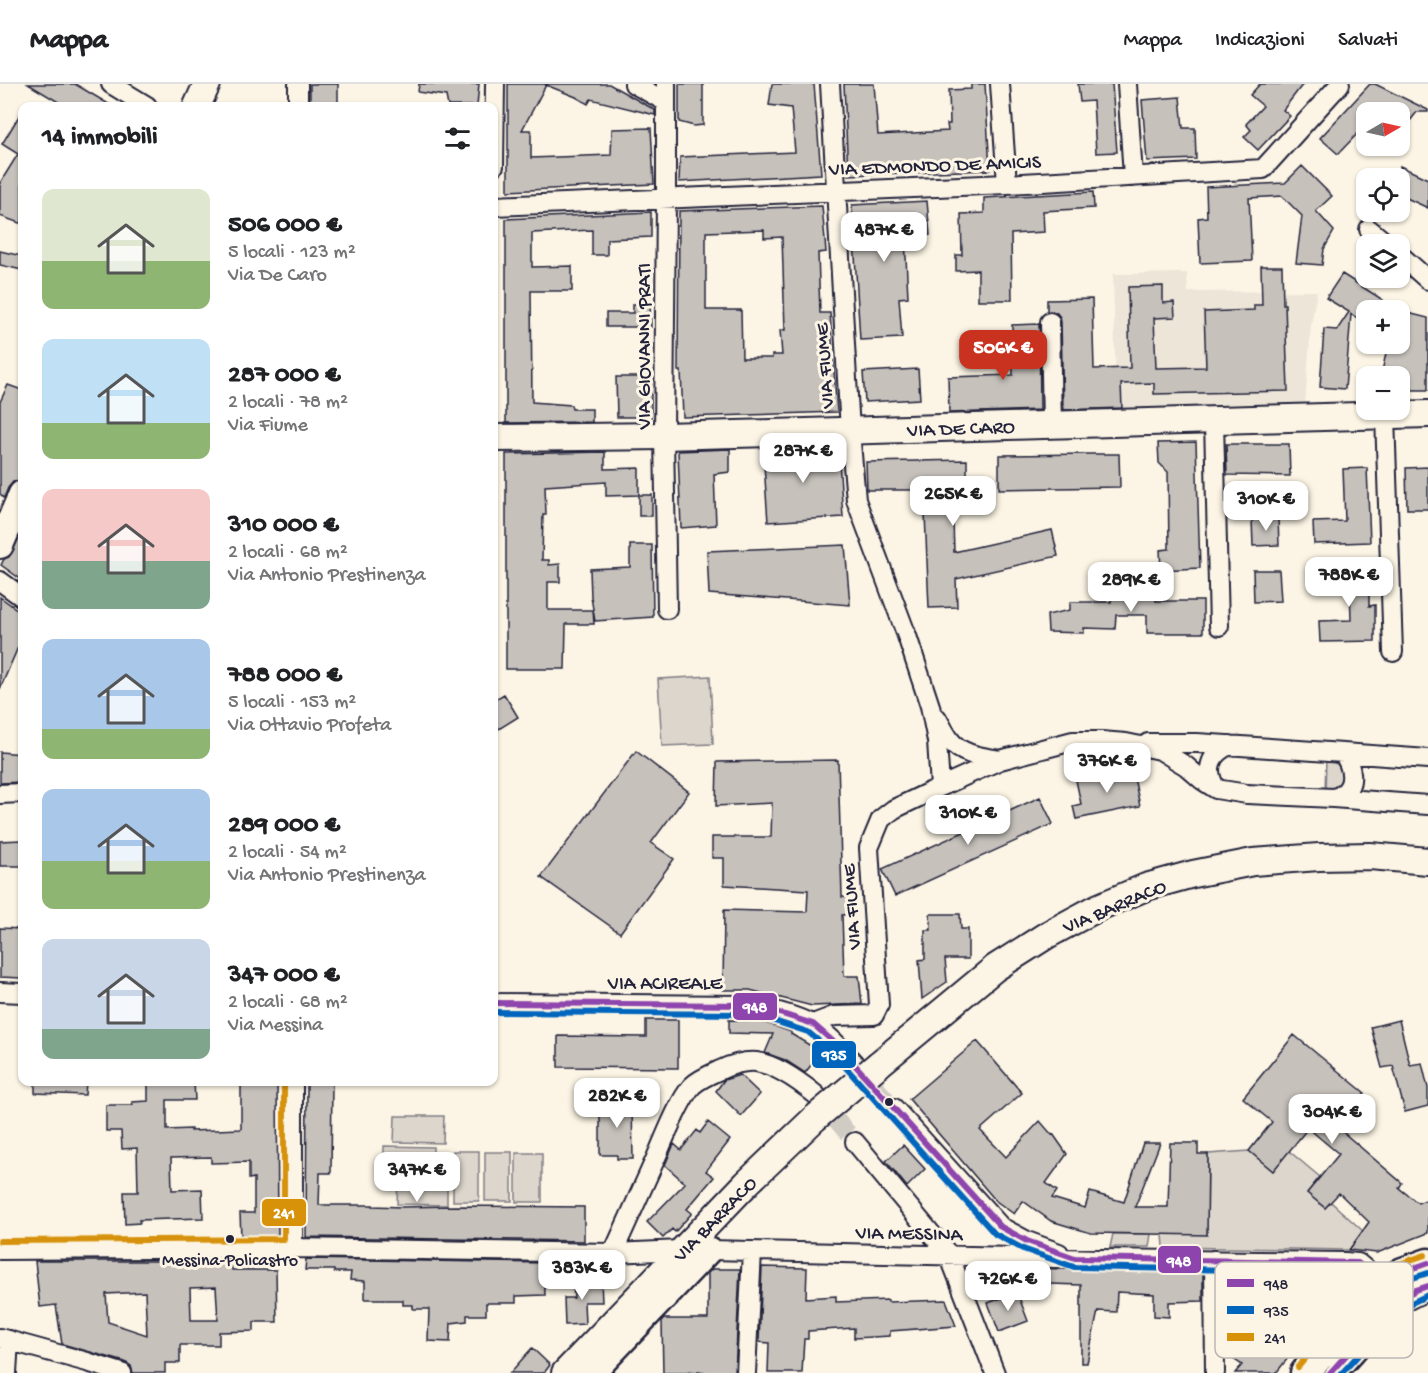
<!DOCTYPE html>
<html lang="it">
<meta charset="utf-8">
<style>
:root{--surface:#fff;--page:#f6f6f6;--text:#202124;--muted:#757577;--line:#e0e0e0;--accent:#c8321e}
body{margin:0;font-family:"Gochi Hand",sans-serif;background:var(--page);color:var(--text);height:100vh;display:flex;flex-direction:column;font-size:22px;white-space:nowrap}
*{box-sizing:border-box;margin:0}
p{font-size:20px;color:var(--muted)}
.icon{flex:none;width:33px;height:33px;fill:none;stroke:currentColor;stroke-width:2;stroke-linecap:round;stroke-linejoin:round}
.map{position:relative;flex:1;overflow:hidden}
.details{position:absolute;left:18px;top:18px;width:480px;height:984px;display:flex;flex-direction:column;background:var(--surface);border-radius:12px;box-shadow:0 2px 4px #0004}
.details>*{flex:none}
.needle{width:39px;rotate:81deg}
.controls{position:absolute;left:1356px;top:18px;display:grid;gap:12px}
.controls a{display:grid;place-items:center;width:54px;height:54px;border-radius:12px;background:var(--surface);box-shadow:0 2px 4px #0004;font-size:30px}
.price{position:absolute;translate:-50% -51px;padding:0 14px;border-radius:12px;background:#fff;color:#222;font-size:20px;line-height:39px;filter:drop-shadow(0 2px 3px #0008)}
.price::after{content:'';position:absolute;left:50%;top:36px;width:18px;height:14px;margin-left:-9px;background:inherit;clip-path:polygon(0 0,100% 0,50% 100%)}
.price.on{background:var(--accent);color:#fff}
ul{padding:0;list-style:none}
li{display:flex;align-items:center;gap:18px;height:150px;padding:0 24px}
li span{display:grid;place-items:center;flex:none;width:168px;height:120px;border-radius:12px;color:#555}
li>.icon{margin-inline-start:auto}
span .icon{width:72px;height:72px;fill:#fffc;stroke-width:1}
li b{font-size:26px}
h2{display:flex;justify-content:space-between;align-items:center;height:72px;padding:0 24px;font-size:26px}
header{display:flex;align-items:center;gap:36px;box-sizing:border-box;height:84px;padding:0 30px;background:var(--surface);border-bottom:2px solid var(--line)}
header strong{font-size:28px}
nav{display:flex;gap:33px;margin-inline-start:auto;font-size:21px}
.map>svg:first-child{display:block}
</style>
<header>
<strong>Mappa</strong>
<nav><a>Mappa</a><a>Indicazioni</a><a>Salvati</a></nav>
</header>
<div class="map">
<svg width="1428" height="1289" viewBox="0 0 1428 1289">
<rect width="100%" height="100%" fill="#fcf5e5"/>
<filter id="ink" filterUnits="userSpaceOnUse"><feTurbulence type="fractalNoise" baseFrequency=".0167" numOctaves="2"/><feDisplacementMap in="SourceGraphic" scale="12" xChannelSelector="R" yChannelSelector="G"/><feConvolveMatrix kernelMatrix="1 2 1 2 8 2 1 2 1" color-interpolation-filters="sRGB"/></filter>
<g filter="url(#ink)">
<path fill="#ece5d8" d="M1187 189 1188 208 1317 207 1311 241 1305 321 1122 326V320L1116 309 1113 190Z"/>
<path fill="#dcd6cc" stroke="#7f7c84" stroke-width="1.5" d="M710 592 713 660 662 662 658 595Z
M1326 675C1338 678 1350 691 1339 702 1336 706 1329 707 1325 708Z
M395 1032H444L443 1059 394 1058Z
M384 1062 433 1063V1089L384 1088Z
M453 1067H479V1117H453Z
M1249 1067 1273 1087 1289 1067 1320 1093 1307 1109 1325 1124 1331 1118 1363 1147 1349 1166 1164 1163 1163 1150H1207L1208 1070Z
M485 1068H512V1117H485Z
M516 1069H542V1118H516Z
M398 1094 447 1095V1121L397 1120Z
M1113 1150H1151L1149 1163H1110Z"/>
<path fill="#c6c1bb" stroke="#22223b" stroke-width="1.5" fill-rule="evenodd" d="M28 0H75L112 22H65Z
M310 0H338V22H310Z
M419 0H479L477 22H448L446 12 418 8Z
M508 0H609L655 26V31L591 15 588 20 576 13 546 1 522 46H531V74L611 71 612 45 651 44 654 100 508 107Z
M679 0H703V41L694 42 679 38Z
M772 0H814L821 90 679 98 680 73 795 68 791 24 769 21Z
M844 0H874L878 51 948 47 947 40H950L949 6 971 5V0H985L990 86 848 91Z
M1078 0H1112L1117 68 1096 69 1093 17 1080 18Z
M1260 0H1303L1283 26 1290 32 1258 66 1244 53 1251 46 1246 40 1263 22 1250 11Z
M1370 0H1375L1428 26V28H1417L1409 38 1400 28H1366V56L1358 49 1338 70 1320 54Z
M1180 13 1183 44H1195L1196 75 1147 77 1142 16Z
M22 27V140L0 132V99L18 70 2 60Z
M1302 82 1332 112 1316 127 1334 147 1324 165 1322 181 1296 179 1302 132 1282 112 1249 114 1252 177 1200 179 1198 134 1207 133 1206 103 1285 99Z
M1400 82 1428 95V124L1400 111Z
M1093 108 1094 124 1043 127 1044 148 1011 150 1012 216H978V186L956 187V171H962L961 130 984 129V114Z
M927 117 930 151 905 153 908 213 899 214 902 254 860 256 852 121Z
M822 122 826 168 818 169 820 229H830L837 328 683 333 681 287H678L679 127ZM764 146V154L782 153 785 246H780L782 271H772V274H742L741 226H706V148Z
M651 128V153L607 155V171H592V146L532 149V183L572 182V207H531L532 318 571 321 572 325H592V338L506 339V135Z
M0 167 22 172V186L0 181Z
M1261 182H1282L1283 220H1285L1288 307 1154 310V299L1121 300 1122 324 1063 326 1061 238 1060 233 1056 228 1047 227V216L1092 215 1094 285 1130 284 1128 203 1163 202V219L1174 218 1175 233 1154 234 1156 284 1206 283 1204 228 1254 226V221H1262Z
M1342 190 1383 216 1376 226H1366V240L1351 230 1345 305 1320 303 1324 245 1337 246 1349 228 1326 214Z
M633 220H650L651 243H606V229H633Z
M1400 227 1428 234V306H1400V292H1381L1388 260H1400Z
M1039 240 1040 326 949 329 948 293 1013 291 1012 241Z
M918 285 920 315 865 318 863 288Z
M616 293H651V333H617Z
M8 301 22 306V395L13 398 8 404 4 414 0 410V318Z
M1196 358 1200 484 1161 486 1160 466 1169 465 1168 388 1159 379 1158 359Z
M1226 360H1289L1290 392 1227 391Z
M838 362 843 433 768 438 763 366Z
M730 365V388L714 390 716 441 681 444 678 367Z
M605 368V385L639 384V411L606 412V398L545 402 546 431H543L542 476H549V481L560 480V498H548V526H593L594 540H566L565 585H506V370Z
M1090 370H1119L1120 403 999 405V371Z
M967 376V405H952L954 468 1052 446 1058 472 956 495 957 523 929 524 924 406H867L866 378Z
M1428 383V425H1407L1406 384Z
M1367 384 1370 458 1314 460 1313 438 1345 437 1343 385Z
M639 411H652V432H639Z
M1278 434 1279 461 1253 462 1252 435Z
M22 447V496L1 481 4 475 9 473 13 467Z
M630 461H652L653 533 595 537 591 513 590 485 630 483Z
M845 461 850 521 709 510 707 467Z
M1253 486H1279L1281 517 1254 518Z
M1313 486 1369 487V522L1375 521V557L1320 558 1319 537 1351 536 1350 501H1313Z
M1112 501 1157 502 1156 517H1203V549H1147V531H1116L1115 545 1084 544V549L1048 548 1047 531 1070 526V518H1111Z
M0 513 22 529V554L0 605Z
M504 610 518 633 494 648V616Z
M636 667 689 708 651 759 674 775 620 849 541 793Z
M0 668 22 670V698L0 699Z
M838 676 842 813H852L853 830 842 831 844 892H859L862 920 812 922 750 906H723L724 826 807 828 808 806 724 801V774H712V753H771L772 719 716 722 717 678Z
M1132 684 1140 722 1076 735 1073 722 1081 720 1076 696Z
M1040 713 1053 740 895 812 882 785Z
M22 756V782H0V757Z
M930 830H960L961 845H968V875H945L947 898 922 915 919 876 925 875V846H931Z
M0 844 22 845V894L0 893Z
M646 936H678V984L558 983V952L646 953Z
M729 936 760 937 791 948V950L821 968 805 989 785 976 765 969 773 950 729 949Z
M1399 936 1410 981 1422 979 1428 1004V1022L1405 1028 1393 982 1382 984 1371 943Z
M1294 951 1365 1009 1337 1043 1402 1099 1399 1104 1418 1119 1428 1115V1149L1377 1169 1349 1166 1369 1138 1339 1109 1325 1124 1307 1109 1339 1070 1308 1044 1273 1087 1249 1067 1272 1038 1243 1014Z
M977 957 1022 1009 980 1046 1006 1073 1040 1037 1052 1051 1053 1050 1067 1070 1046 1099 1057 1107 1052 1114 1085 1124 1090 1108 1124 1118 1143 1059H1160L1135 1123H1168L1170 1059H1198V1070H1208L1207 1151 1091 1149 1051 1137 1023 1117 1014 1130 996 1117 909 1015Z
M740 991 760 1010 741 1032 716 1007 724 996Z
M35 998H86L85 1011 35 1009Z
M148 998H194L195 1016H167V1046L191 1045V1047L241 1045V998H277L278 1153H241L240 1129H254V1094L249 1095V1078L211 1079V1073L171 1074 172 1106 202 1105 203 1134 139 1136 140 1139 125 1140 124 1108H138L137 1064 122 1065 121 1047H106V1021H133L132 1018 148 1017Z
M307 998H332L331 1089H320L319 1121H373V1122L402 1123 455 1122 584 1123V1157L306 1153Z
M609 1012H623V1021H632L633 1075H617V1071H600V1022H609Z
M708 1038 730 1056 706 1087 714 1093 687 1125 692 1129 675 1148 672 1145 663 1154 647 1138 685 1099 665 1081 674 1060 681 1066 697 1046 700 1049Z
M903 1061 925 1085 907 1103 886 1077Z
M306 1175 544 1179 545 1211 516 1212V1219H486V1231H467V1237L451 1239 450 1258 428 1257 429 1225H413V1221H403V1216H385V1215H365V1197L350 1196 351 1188H334V1186H305Z
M231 1176 232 1186H276L277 1238H254V1247L219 1248V1261H180V1279H165V1289H133L131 1282 125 1278 62 1260 56 1221 40 1223 35 1177H205ZM216 1203 218 1236H191L190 1204ZM145 1208 147 1251 108 1238 106 1210Z
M762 1183 807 1184 806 1214 836 1212V1218L888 1216V1218L946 1216 956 1242 890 1247V1252L854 1254V1244L808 1247V1255H804L802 1289H768L769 1259 759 1258Z
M1020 1184 1203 1188V1217L1169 1218V1233L1154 1232V1210L1117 1208 1116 1228 1098 1227 1087 1279H1081V1201L1020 1199Z
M712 1185H740L735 1289H708L689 1287 688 1289H663L662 1237 664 1235H708V1189Z
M601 1196 602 1218H584L585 1240 565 1241 564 1214H574L573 1197Z
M1017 1208 1028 1237 999 1248 988 1219Z
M1267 1231 1308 1249 1276 1289H1235L1242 1281 1226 1270V1256H1250L1252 1254 1266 1262Z
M532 1264 550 1281 544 1289H510Z"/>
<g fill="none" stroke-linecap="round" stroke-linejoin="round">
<path stroke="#d0cbc3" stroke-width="18" stroke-dasharray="18 9" stroke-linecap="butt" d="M857 983 894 1024
M819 1015 855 1058"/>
<g stroke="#22223b" stroke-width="22">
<path id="minor" d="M111 0 147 22
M298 0V22
M634 0 666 18
M666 0V114L664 352 667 525
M830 0 850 347 856 416 907 552 930 622 937 657 940 703
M1000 0 1007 100
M1127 0 1133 93
M494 82 495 0
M494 122 1007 100 1263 85 1340 0
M1369 145 1387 160
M1400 171 1428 196
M1050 238 1052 341
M1385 332 1393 568
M1214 337 1219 542
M0 497 22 513
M937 634C941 641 945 649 950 656 961 671 982 673 1000 676
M1148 659H1197L1343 669C1351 681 1357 700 1342 710 1340 712 1336 713 1333 714
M1343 669 1428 675
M1216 705C1205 686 1209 670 1230 661
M0 710 22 709
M0 908 22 909
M494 919 747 921C769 925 792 930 811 940 828 949 841 965 854 979
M813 940 834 932 874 931 879 921 869 764 881 735 894 725 940 703 1000 676 1073 657H1101L1126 659 1160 666 1186 682 1202 696 1216 705 1247 710 1333 714 1428 721
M293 998V1164
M894 1024 1001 1143 1027 1157 1059 1169
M855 1058 949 1171 995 1289
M0 1166 293 1164 613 1169 682 1166
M711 1166 1101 1175 1345 1178 1358 1179 1383 1200
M613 1169C627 1138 641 1107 655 1076 664 1056 678 1018 692 1002 699 995 711 990 720 986 731 981 744 977 756 978 777 981 800 998 816 1011
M1214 1176 1215 1289
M0 1254 87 1278 122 1289
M7 1289 9 1256
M746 1289 752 1167"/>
</g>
<g stroke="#22223b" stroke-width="27">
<path id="tertiary" d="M594 1289 711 1166"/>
</g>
<g stroke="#22223b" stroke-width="30">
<path id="secondary" d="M197 22 207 0
M494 354 664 352 1428 330
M0 461 22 410
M879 980 995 884 1047 851 1099 823 1146 803 1193 790 1253 778 1319 773 1370 772 1428 777
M565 1289 747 1099 815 1034"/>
</g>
<g stroke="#22223b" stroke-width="33">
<path id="primary" d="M1342 1276 1395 1217 1416 1206 1428 1202
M1305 1289 1359 1225 1383 1200 1403 1188 1428 1179"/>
</g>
<use href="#minor" stroke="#fcf5e5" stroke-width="18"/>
<use href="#tertiary" stroke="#fcf5e5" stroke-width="22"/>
<use href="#secondary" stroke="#fcf5e5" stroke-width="26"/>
<use href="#primary" stroke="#fcf5e5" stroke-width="28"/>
<g stroke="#22223b" stroke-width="30" stroke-linecap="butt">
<path id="secondary-bridge" d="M815 1034 879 980"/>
</g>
<use href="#secondary-bridge" stroke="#fcf5e5" stroke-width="26"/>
<g stroke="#fcf5e5" stroke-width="10">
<path id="bus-1" d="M494 919 747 921 767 925 813 940 837 961 1001 1143 1027 1157 1075 1174 1358 1179 1383 1200 1403 1188 1428 1179
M1330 1289 1395 1217 1416 1206 1428 1202"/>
</g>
<g stroke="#fcf5e5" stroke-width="10">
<path id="bus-2" d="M494 928 746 930 765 934 808 948 831 967 995 1150 1023 1165 1074 1183 1355 1188 1378 1207 1383 1209 1387 1208 1407 1196 1428 1189
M1342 1289 1401 1224 1428 1211"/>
</g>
<g stroke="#fcf5e5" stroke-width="10">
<path id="bus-3" d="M0 1157 284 1155V998
M1298 1283 1352 1219 1377 1193 1399 1180 1425 1171"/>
</g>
<use href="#bus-1" stroke="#8e44ad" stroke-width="6"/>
<use href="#bus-2" stroke="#0065bd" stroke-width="6"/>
<use href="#bus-3" stroke="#d79209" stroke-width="6"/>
</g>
</g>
<g fill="#22223b" stroke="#fcf5e5" stroke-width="2">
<circle cx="889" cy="1018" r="5"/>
<circle cx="230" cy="1155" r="5"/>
</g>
<g text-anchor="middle" stroke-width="6" stroke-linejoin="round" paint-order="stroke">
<g font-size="18" fill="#22223b" stroke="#fcf5e5">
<text x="230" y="1181">Messina-Policastro</text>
</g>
<g font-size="20" fill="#22223b" stroke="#fcf5e5">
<text transform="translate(935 80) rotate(-2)" y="7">VIA EDMONDO DE AMICIS</text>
<text transform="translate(643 262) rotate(-90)" y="7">VIA GIOVANNI PRATI</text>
<text transform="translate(823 282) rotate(-94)" y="7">VIA FIUME</text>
<text transform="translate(961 343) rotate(-2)" y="7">VIA DE CARO</text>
<text transform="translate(1114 821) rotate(-23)" y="7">VIA BARRACO</text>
<text transform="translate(850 823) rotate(-94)" y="7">VIA FIUME</text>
<text x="665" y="905">VIA ACIREALE</text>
<text transform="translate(714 1134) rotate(-46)" y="7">VIA BARRACO</text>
<text transform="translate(909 1148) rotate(1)" y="7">VIA MESSINA</text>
</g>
</g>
<rect x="1215" y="1178" width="198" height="96" rx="9" fill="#fcf5e5" stroke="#bbb6b2" stroke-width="1.5"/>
<rect x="1227" y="1195" width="27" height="8" fill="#8e44ad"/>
<rect x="1227" y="1222" width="27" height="8" fill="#0065bd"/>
<rect x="1227" y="1249" width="27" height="8" fill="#d79209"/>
<g font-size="16" fill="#22223b">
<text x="1264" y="1205">948</text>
<text x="1264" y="1232">935</text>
<text x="1264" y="1259">241</text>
</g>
<g stroke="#fcf5e5" stroke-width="2">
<rect x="732" y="908" width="46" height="29" rx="6" fill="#8e44ad"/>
<rect x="811" y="956" width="46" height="29" rx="6" fill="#0065bd"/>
<rect x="261" y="1114" width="46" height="29" rx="6" fill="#d79209"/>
<rect x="1157" y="1161" width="45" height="29" rx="6" fill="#8e44ad"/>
</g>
<g font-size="16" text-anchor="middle" font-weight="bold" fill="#fff">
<text x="755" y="928">948</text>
<text x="834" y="976">935</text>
<text x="284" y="1134">241</text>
<text x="1179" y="1182">948</text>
</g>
</svg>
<div class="controls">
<a><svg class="needle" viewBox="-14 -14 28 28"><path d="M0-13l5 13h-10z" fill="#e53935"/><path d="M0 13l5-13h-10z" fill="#757577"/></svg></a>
<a><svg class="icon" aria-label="locate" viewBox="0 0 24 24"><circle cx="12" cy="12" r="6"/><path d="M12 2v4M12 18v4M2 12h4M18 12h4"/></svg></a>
<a><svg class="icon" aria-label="layers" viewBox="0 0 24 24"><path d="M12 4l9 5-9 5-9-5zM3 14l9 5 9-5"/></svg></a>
<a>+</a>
<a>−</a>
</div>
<b class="price" style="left:884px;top:179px">487K €</b>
<b class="price on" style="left:1003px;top:297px">506K €</b>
<b class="price" style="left:803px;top:400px">287K €</b>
<b class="price" style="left:953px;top:443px">265K €</b>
<b class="price" style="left:1266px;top:448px">310K €</b>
<b class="price" style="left:1349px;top:524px">788K €</b>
<b class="price" style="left:1131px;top:529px">289K €</b>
<b class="price" style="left:1107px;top:710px">376K €</b>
<b class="price" style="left:968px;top:762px">310K €</b>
<b class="price" style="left:617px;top:1045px">282K €</b>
<b class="price" style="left:1332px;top:1061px">304K €</b>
<b class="price" style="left:417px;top:1119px">347K €</b>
<b class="price" style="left:582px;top:1217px">383K €</b>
<b class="price" style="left:1008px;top:1228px">726K €</b>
<section class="details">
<h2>14 immobili<svg class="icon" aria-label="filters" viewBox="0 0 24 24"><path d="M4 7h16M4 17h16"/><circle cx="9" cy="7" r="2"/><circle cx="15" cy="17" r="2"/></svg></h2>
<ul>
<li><span style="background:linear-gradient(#dfe7d0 60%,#8fb573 0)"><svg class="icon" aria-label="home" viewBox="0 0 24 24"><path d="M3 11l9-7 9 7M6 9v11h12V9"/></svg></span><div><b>506 000 €</b><p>5 locali · 123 m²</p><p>Via De Caro</p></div></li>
<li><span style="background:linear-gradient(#bfe0f5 70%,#8fb573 0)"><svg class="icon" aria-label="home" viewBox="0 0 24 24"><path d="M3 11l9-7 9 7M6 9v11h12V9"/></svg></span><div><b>287 000 €</b><p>2 locali · 78 m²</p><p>Via Fiume</p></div></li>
<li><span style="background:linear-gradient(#f6c9c9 60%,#7fa58c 0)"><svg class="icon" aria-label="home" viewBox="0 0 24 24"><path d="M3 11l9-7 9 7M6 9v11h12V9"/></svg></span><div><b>310 000 €</b><p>2 locali · 68 m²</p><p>Via Antonio Prestinenza</p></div></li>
<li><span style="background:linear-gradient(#a9c7e8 75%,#8fb573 0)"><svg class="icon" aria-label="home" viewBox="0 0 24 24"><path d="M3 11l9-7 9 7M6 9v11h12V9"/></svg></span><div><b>788 000 €</b><p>5 locali · 153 m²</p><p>Via Ottavio Profeta</p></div></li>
<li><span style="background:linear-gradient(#a9c7e8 60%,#8fb573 0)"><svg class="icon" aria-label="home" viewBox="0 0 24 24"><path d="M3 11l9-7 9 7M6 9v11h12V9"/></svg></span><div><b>289 000 €</b><p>2 locali · 54 m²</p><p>Via Antonio Prestinenza</p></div></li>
<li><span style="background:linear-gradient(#c9d6e8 75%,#7fa58c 0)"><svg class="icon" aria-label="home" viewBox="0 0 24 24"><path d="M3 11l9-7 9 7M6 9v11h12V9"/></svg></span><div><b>347 000 €</b><p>2 locali · 68 m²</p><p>Via Messina</p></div></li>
</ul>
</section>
</div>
